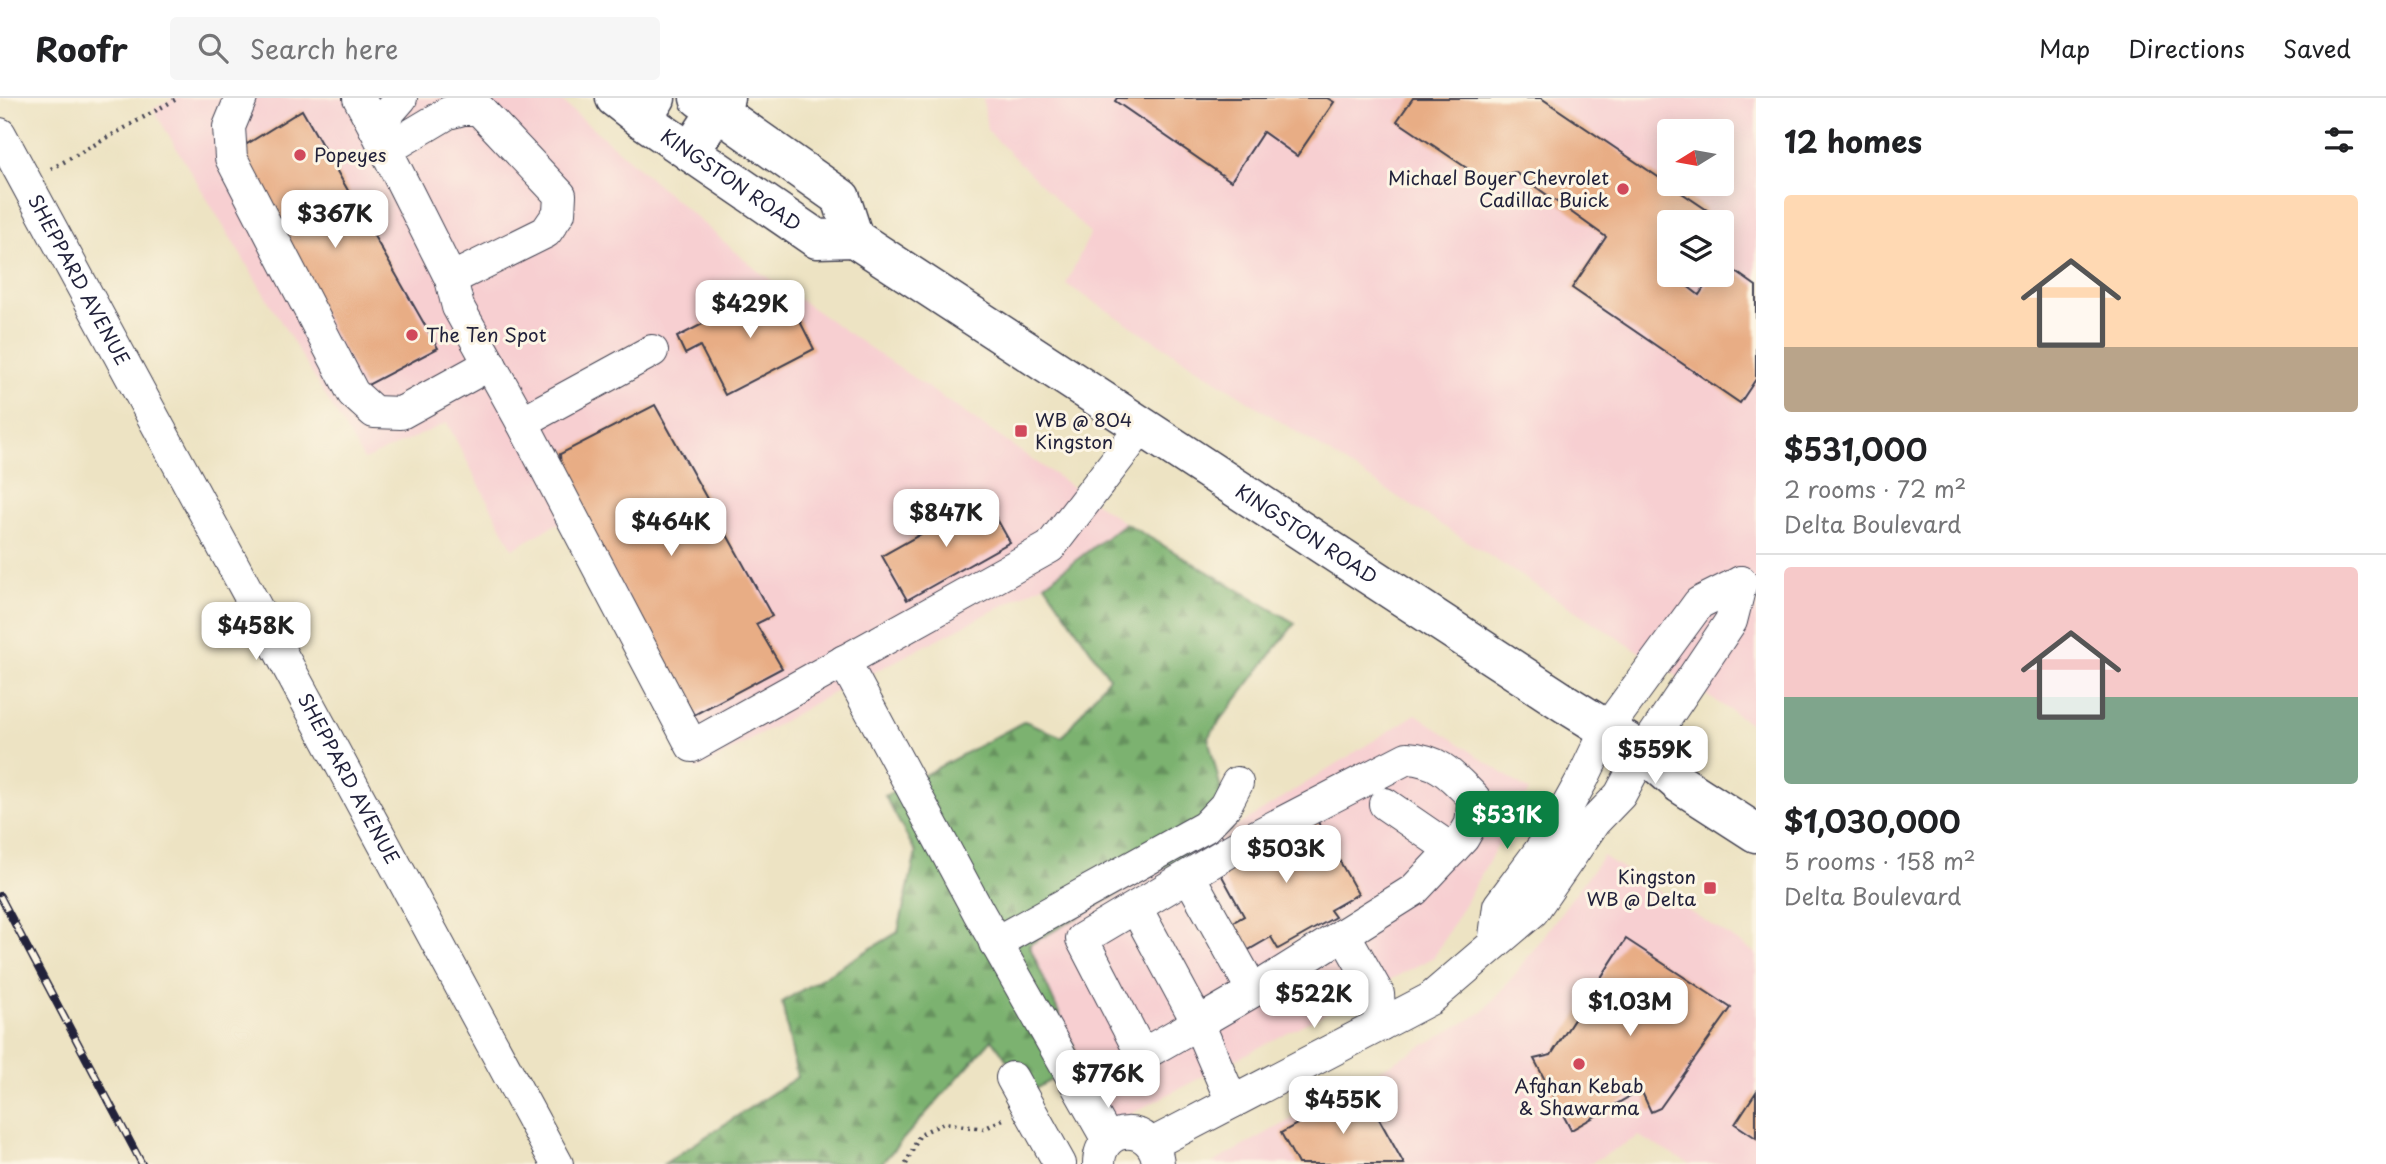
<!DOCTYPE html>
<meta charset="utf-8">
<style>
:root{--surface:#fff;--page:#f6f6f6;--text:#202124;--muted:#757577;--line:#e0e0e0;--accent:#0b8043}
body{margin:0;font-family:"Playpen Sans",sans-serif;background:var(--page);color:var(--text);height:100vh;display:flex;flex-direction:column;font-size:26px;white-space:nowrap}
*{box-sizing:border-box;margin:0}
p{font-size:23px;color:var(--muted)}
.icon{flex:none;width:38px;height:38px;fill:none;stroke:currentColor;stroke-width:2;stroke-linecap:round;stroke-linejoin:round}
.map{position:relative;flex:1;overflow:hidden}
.side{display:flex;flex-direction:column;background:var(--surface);width:630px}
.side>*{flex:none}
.needle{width:46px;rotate:259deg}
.fabs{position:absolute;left:1657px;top:21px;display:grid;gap:14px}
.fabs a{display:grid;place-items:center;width:77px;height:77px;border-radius:7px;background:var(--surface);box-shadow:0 4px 18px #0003;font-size:35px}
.price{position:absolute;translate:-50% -60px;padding:0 16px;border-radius:14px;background:#fff;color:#222;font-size:23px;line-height:46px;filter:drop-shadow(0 2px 4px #0008)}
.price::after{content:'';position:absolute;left:50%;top:42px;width:21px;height:16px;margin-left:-10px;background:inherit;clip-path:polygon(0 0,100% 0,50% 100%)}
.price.current{background:var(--accent);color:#fff}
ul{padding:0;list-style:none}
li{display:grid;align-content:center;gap:14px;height:371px;padding:0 28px}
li+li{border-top:2px solid var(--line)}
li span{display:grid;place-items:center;height:217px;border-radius:7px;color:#555}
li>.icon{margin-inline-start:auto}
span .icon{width:126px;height:126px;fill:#fffc;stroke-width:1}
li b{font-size:30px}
h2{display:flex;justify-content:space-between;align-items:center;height:84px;padding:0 28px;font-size:30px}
header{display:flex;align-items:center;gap:42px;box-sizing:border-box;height:98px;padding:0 35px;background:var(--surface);border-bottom:2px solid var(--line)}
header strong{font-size:33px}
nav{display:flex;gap:38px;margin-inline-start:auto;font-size:24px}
.search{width:490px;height:63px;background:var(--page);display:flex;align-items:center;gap:18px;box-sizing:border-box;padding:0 24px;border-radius:7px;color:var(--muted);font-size:26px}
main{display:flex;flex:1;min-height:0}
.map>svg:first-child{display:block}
</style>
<header>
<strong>Roofr</strong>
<div class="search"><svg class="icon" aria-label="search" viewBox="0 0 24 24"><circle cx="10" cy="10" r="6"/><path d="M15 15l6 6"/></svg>Search here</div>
<nav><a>Map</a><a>Directions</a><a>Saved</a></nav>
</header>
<main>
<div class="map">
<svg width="1756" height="1066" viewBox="0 0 1756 1066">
<defs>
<pattern id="forest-firs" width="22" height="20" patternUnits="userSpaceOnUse" patternTransform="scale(1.75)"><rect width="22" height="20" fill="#7cb270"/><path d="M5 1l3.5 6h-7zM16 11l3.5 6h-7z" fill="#65905d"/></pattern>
</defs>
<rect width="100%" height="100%" fill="#fcf5e5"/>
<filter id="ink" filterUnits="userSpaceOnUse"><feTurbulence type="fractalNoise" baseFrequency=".0143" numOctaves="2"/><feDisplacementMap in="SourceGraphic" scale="14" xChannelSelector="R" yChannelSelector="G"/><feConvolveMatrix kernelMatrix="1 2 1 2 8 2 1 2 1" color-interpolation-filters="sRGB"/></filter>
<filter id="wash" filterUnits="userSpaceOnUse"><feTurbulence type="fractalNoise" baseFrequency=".00686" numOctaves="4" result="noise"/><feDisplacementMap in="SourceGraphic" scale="28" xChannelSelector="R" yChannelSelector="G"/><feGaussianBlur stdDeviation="1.57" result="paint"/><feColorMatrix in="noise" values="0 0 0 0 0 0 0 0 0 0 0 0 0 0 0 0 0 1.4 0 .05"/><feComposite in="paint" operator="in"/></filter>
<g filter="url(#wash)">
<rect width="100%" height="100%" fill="#ede3c3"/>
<path fill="#f7cfd1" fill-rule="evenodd" d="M173 0H558L758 173 1125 425 1045 486 820 602 697 673 558 425 513 451 447 325 364 362 153 11Z
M983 0H1756V629L1066 186 1090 136 987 32ZM1670 33H1722V86H1670ZM1670 124H1722V177H1670Z
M1416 616 1529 693 1434 859 1082 1041 1081 965 1029 847 1231 732Z
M1603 758 1756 855V1066H1689L1639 1038 1589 1066H1211L1483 914 1516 875Z"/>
<path fill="url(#forest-firs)" stroke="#4f6a56" stroke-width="2" d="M1125 425 1295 525 1208 639 1231 732 1029 847 1081 965 1030 994 992 941 881 1066H664L797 979 782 904 898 834 916 755 885 698 1025 623 1062 639 1109 579 1045 486Z"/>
<g id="blocks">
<path fill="#e8ad85" d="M1117 0H1327L1334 4 1297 58 1263 34 1231 83 1115 3Z
M1413 0H1541L1707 112 1698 124H1670V168L1667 172 1670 177H1673L1699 197 1712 177H1722V164L1756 188V281L1740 305 1572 190 1606 139 1515 74 1483 81 1397 23Z
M302 12 438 250 364 289 234 54Z
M781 186 814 251 725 297 700 248 685 256 677 239Z
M655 307 772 518 756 526 782 570 694 617 562 383 560 356Z
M985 400 1010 444 907 502 882 458Z
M1313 715 1358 796 1330 812 1335 819 1278 851 1271 839 1245 854 1230 826 1244 818 1217 769Z
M1626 841 1731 910 1660 1010 1651 1014 1641 992 1571 1032 1534 961 1551 957Z
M1362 990 1404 1066H1298L1281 1035Z
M1756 994V1040L1735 1026Z"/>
</g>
</g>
<g filter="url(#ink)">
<use href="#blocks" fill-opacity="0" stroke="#403f4f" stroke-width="2"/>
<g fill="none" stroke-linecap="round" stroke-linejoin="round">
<g stroke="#403f4f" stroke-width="34">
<g id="minor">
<path d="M241 0 229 29 231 60 353 295 374 314 401 315 490 266"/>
<path d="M359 0 375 30"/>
<path id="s1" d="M0 36 557 1066"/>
<path d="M386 52 448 15 463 11H479L560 97 559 115 546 134 451 181 375 30 401 0"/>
<path d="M451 181 458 209 522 324"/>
<path d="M652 253 522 324 692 648 1050 449 1142 329"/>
<path d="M844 563 978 813 1108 1042"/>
<path d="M1385 706 1452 752"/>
<path d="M1189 778 1253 893"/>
<path d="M1136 810 1198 925 1253 893 1414 792 1463 740 1471 726 1474 700C1452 678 1440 662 1407 660L1247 743 1082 841 1142 957 1198 925 1232 1004"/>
<path d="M1344 836 1378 896 1380 927"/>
<path d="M995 845 1205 729 1225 708 1237 685"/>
<path d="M1494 846 1499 808 1551 738 1583 680 1606 632 1699 505 1741 484"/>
<path d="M1012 980 1060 1066"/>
<path d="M1152 1046 1430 901 1533 813 1594 724 1620 697 1643 654 1731 523 1741 484"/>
<path d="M1099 1066C1099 1025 1155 1024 1158 1066"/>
</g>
</g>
<g stroke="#403f4f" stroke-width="41">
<g id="major">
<path id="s2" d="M615 0 642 21 817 141 854 140 1566 606 1643 654 1680 686 1756 735"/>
<path d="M699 0 841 100 854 140"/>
</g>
</g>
<g stroke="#403f4f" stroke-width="41">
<path id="highway" d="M642 21 656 0
M690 54 725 0"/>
</g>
<path stroke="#403f4f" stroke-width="4.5" stroke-dasharray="2 5" stroke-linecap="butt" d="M51 71 178 0
M906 1066 920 1036 944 1025 984 1031 1003 1021"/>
<use href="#minor" stroke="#fff" stroke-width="32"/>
<use href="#major" stroke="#fff" stroke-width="38"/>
<use href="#highway" stroke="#fff" stroke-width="38"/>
<g stroke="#22223b" stroke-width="8">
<path id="rail" d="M0 798 142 1066"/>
</g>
<use href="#rail" stroke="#fcf5e5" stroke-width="5" stroke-dasharray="16" stroke-linecap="butt"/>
</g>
</g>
<g fill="#d1495b" stroke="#fcf5e5" stroke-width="2.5">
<circle cx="300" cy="57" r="7"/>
<circle cx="1623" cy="91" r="7"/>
<circle cx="412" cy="237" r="7"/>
<rect x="1014" y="326" width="14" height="14" rx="3.5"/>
<rect x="1703" y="783" width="14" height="14" rx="3.5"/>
<circle cx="1579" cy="966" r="7"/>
</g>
<g text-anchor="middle" stroke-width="6" stroke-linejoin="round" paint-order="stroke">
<g font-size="19" fill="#22223b" stroke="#fcf5e5" text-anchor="start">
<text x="314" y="64">Popeyes</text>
<text x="1609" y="87" text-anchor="end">Michael Boyer Chevrolet<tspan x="1609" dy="22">Cadillac Buick</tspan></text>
<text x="426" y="244">The Ten Spot</text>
<text x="1035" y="329">WB @ 804<tspan x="1035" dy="22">Kingston</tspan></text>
<text x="1696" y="786" text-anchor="end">Kingston<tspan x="1696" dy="22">WB @ Delta</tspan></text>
<text x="1579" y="995" text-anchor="middle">Afghan Kebab<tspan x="1579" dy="22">&amp; Shawarma</tspan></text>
</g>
<g font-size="19" fill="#22223b" stroke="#fcf5e5">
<text dy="7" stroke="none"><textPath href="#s2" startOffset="142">KINGSTON ROAD</textPath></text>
<text dy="7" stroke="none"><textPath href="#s1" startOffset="166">SHEPPARD AVENUE</textPath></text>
<text dy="7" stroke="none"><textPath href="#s2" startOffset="824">KINGSTON ROAD</textPath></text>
<text dy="7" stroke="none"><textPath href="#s1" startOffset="733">SHEPPARD AVENUE</textPath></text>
</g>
</g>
</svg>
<div class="fabs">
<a><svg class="needle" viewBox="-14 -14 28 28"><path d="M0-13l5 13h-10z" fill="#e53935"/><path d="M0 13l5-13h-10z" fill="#757577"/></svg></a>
<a><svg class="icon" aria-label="layers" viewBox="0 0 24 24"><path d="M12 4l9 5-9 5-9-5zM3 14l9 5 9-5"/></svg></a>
</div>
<b class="price" style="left:335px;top:152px">$367K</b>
<b class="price" style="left:750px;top:242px">$429K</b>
<b class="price" style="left:946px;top:451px">$847K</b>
<b class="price" style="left:671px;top:460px">$464K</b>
<b class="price" style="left:256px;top:564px">$458K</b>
<b class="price" style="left:1655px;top:688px">$559K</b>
<b class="price current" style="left:1507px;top:753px">$531K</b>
<b class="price" style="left:1286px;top:787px">$503K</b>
<b class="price" style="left:1314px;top:932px">$522K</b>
<b class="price" style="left:1630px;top:940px">$1.03M</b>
<b class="price" style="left:1108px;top:1012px">$776K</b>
<b class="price" style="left:1343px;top:1038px">$455K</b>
</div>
<section class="side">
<h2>12 homes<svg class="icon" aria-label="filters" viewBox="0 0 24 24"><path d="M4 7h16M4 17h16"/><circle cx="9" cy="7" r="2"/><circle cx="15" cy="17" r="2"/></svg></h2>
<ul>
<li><span style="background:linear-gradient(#ffd9b3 70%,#b9a48a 0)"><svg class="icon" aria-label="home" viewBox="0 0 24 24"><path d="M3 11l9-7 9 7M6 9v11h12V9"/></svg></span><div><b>$531,000</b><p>2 rooms · 72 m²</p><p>Delta Boulevard</p></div></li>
<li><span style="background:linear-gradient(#f6c9c9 60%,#7fa58c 0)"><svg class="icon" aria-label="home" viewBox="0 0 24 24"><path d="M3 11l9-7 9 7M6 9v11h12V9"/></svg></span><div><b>$1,030,000</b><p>5 rooms · 158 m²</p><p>Delta Boulevard</p></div></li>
</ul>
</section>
</main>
